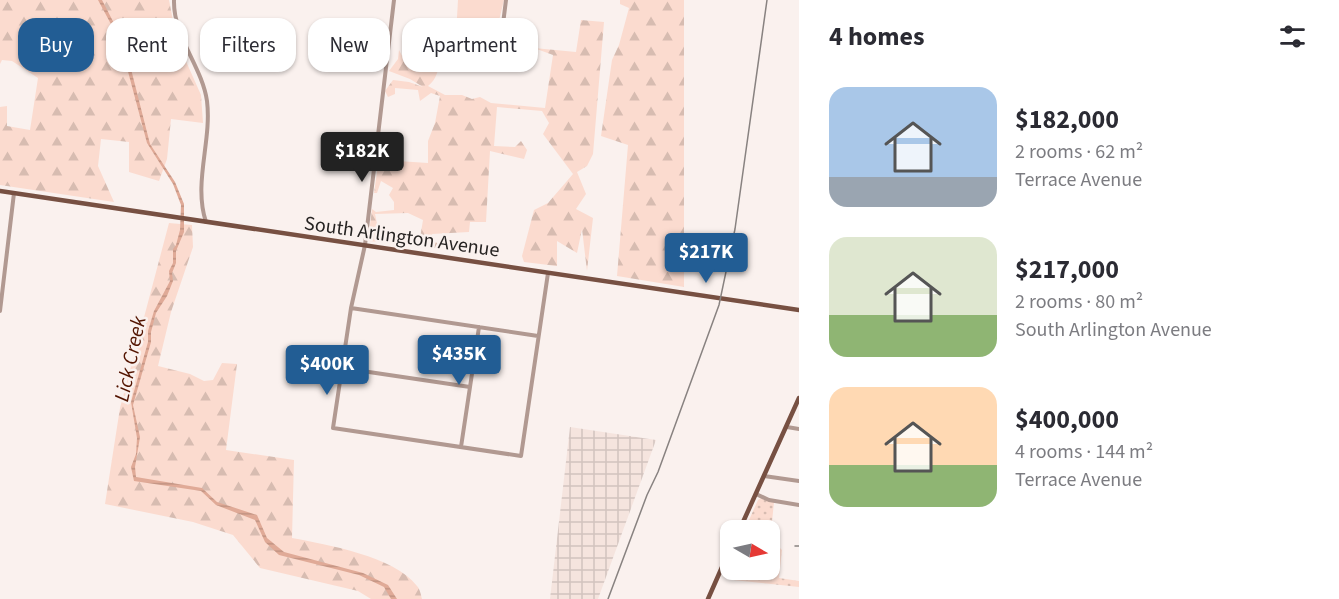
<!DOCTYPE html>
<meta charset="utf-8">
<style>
:root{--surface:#fff;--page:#f2f2f3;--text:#2b2b33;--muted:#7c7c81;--accent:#225d94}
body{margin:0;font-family:"Source Sans 3",sans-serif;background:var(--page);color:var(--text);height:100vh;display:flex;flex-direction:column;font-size:22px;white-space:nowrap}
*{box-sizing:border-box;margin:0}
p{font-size:20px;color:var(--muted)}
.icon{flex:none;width:33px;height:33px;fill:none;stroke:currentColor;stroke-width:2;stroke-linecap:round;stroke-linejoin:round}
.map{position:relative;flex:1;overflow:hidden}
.sheet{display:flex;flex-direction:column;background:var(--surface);width:540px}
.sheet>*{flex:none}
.banner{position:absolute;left:18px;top:18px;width:570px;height:54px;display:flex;gap:12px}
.needle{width:39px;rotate:99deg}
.fabs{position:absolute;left:720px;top:520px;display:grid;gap:12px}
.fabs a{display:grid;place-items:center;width:60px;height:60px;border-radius:12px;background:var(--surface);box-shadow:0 2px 4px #0004;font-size:30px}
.price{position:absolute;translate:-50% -51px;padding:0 14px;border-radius:6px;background:var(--accent);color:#fff;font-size:20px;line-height:39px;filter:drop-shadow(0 2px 3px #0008)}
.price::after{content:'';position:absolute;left:50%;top:36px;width:18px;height:14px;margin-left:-9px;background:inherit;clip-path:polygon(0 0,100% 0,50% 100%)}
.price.selected{background:#222;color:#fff}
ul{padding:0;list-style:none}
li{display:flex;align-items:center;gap:18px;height:150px;padding:0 30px}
li span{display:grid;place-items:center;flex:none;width:168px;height:120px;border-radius:18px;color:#555}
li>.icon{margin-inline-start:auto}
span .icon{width:72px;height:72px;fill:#fffc;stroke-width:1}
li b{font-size:26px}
h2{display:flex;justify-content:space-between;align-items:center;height:72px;padding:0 30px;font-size:26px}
.tag{padding:0 21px;border-radius:18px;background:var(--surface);box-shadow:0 2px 4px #0004;font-size:21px;line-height:54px}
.tag.selected{background:var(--accent);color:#fff}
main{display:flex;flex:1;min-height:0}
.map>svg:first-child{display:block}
</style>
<main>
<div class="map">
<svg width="799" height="599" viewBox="0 0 799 599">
<defs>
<pattern id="industrial-grid" width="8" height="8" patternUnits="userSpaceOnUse" patternTransform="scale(1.5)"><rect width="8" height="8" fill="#f5e4de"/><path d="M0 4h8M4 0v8" fill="none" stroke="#d2c3be"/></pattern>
<pattern id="grass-dots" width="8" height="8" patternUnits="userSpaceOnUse" patternTransform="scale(1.5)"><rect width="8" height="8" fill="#fbdbcf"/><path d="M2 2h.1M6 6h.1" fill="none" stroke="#d7bcb1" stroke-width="1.8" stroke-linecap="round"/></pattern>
<pattern id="forest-firs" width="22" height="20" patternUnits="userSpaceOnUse" patternTransform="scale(1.5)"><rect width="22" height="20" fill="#fbdbcf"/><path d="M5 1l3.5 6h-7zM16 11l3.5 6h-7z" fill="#d7bcb1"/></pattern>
<pattern id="water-rules" width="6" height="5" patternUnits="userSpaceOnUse" patternTransform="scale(1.5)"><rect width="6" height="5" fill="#e0aa97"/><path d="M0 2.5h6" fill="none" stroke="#c09282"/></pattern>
</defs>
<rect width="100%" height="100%" fill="#faf1ee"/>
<path fill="url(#industrial-grid)" d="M570 427 656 440 598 599H550Z"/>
<path fill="url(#grass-dots)" d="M761 498 774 502 771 532 770 534V531L745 529 758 500Z
M770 544 777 545 782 550 779 578 799 581V587L733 580 725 576 730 561V570H770Z"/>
<path fill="url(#forest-firs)" d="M0 0H169L177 41 201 95 203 123 171 119 167 159 159 181 129 172V142L101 139 98 166 114 202 0 185V107L7 106V126L30 130 38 78 12 61 2 60 0 64Z
M620 0H684V287L617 276 628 145 601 136 612 60 619 45 629 8 620 4Z
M581 20 604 22 593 154 587 166 577 172 586 194 576 209 593 218 587 271 582 229 577 253 557 241V266L524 262 522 256 534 210 548 203 573 174 543 134 549 123 542 111 497 107 494 146 515 147 521 141 527 150 524 159 490 151 486 222H470L469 232 432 234V241L440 244 439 249 419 244 423 220 408 213 375 214 381 242 368 241 372 209 376 212 394 210V202L389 195 393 188 381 181 377 193H374L379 158 390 153 398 161 428 163V141L435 123 440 96 431 93 420 101 418 90 395 88V94L388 97 385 91 393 80 409 82 423 87 410 79 389 71 398 59 399 50 409 69 419 65 418 53 429 46 438 47C442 59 439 78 428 86L445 95H462L472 99 480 97 491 103 545 108 553 55 534 48 576 52Z
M169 223 192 225 193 247 171 312 158 366 190 374 204 381 213 380 222 363 237 364 226 450 294 460 292 538C328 545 394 556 417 586 420 589 421 595 422 599H371L358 591 260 568 233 535 193 522 105 504 120 408Z"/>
<path fill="#fbdbcf" d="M458 0H504L496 33C482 41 472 39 456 35Z"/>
<path fill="url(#water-rules)" d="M98 0H102L118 31 131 69 150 144 175 182 184 204V232L176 251V263L172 273 173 281 167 296 156 313 151 332V342L133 405 140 437 135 467 136 477 202 488 217 502 257 515 267 538 284 552 363 573 388 585 397 599H391L384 587 359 575 279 555 265 542 255 520 216 505 201 491 134 481 131 467 136 454 137 438 131 402 148 342V331L154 311 170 281 169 271 173 263V249L176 245 180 230 181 205 173 184 147 143 126 64 112 26Z"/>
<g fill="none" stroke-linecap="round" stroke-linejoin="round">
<path stroke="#b19991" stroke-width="4" d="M174 0C173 37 202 66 207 101 212 141 193 183 206 222
M394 0 365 245 351 308 333 428 521 456 548 273
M502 32 506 0
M351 308 538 336
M0 311 14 193
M342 368 470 387
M787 427 799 429
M461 447 479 327
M764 476 799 481
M756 494 769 500 799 505"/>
<path stroke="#775042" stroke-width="4.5" d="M0 191 799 310
M739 531 799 398
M708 599 730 549"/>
<path stroke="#888280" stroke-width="1.5" d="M711 242 715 234
M795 546H799
M608 599 647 495 658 472 719 305 735 229 767 0"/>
</g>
<g text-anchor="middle" stroke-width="5" stroke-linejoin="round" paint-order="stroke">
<g font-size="20" fill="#262322" stroke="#faf1ee">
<text transform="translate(402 236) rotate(8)" y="7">South Arlington Avenue</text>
</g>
<g font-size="21" font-style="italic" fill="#531400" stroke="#faf1ee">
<text transform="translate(130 359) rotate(-78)" y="7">Lick Creek</text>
</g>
</g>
</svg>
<div class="fabs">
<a><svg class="needle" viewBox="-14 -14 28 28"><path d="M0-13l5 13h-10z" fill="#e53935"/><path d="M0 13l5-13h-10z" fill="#7c7c81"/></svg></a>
</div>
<b class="price selected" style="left:362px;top:183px">$182K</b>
<b class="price" style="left:706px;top:284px">$217K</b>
<b class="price" style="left:459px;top:386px">$435K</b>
<b class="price" style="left:327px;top:396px">$400K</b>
<div class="banner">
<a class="tag selected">Buy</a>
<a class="tag">Rent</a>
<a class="tag">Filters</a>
<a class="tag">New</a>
<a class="tag">Apartment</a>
</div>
</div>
<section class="sheet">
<h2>4 homes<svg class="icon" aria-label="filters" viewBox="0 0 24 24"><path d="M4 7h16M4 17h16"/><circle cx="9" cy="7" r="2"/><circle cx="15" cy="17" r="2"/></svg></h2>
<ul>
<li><span style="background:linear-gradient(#a9c7e8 75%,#9aa5b1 0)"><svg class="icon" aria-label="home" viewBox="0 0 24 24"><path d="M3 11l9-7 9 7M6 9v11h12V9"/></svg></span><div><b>$182,000</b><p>2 rooms · 62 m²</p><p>Terrace Avenue</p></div></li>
<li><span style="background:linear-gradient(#dfe7d0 65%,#8fb573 0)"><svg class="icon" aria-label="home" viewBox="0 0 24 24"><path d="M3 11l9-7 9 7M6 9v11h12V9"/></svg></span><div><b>$217,000</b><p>2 rooms · 80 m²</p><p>South Arlington Avenue</p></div></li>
<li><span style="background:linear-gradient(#ffd9b3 65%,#8fb573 0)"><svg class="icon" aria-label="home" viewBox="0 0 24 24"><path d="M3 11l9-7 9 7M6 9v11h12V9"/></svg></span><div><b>$400,000</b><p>4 rooms · 144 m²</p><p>Terrace Avenue</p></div></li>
</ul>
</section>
</main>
